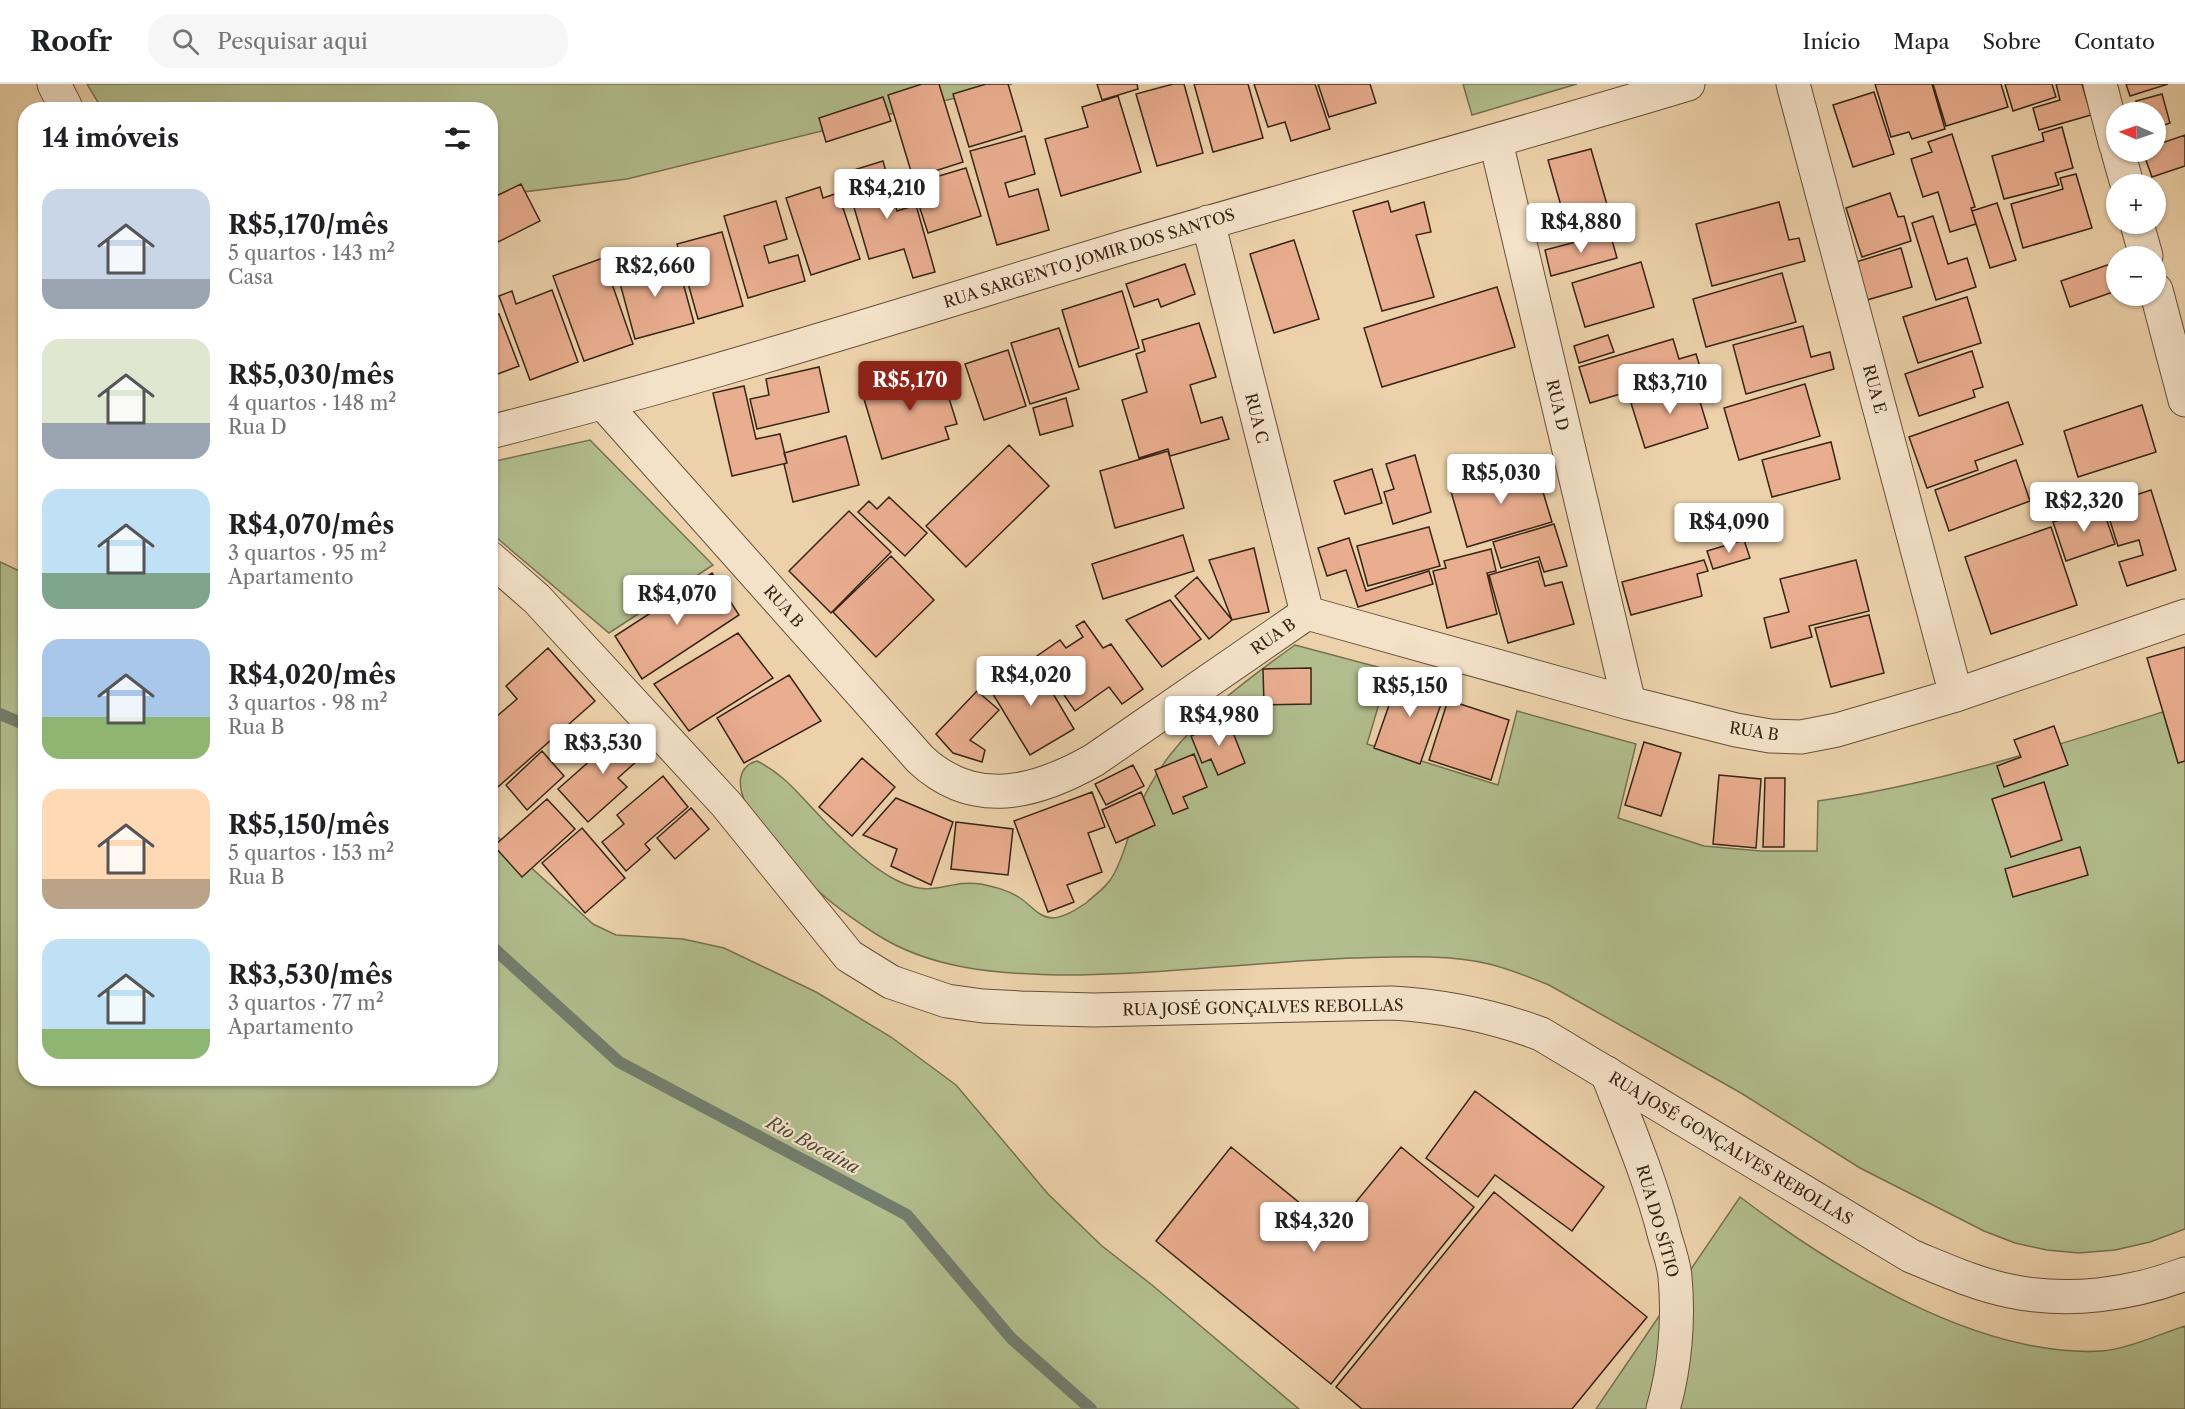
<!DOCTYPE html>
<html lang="pt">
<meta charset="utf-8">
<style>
:root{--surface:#fff;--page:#f6f6f6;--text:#202124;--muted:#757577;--line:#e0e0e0;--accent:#8f2418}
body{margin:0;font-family:"Libre Caslon Text",serif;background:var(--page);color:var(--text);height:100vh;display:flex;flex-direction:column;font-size:22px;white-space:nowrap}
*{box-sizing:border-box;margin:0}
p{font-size:20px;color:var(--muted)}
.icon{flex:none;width:33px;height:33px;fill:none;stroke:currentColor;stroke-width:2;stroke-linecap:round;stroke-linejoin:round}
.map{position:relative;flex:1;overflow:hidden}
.details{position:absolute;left:18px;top:18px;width:480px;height:984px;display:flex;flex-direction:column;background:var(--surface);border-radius:24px;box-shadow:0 2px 4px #0004}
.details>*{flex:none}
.needle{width:39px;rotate:272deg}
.tools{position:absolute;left:2106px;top:18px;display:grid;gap:12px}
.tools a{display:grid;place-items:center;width:60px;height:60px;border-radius:50%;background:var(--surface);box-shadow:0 2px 4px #0004;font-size:30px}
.price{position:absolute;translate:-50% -51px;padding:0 14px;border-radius:6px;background:#fff;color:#222;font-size:20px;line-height:39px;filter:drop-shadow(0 2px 3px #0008)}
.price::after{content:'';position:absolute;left:50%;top:36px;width:18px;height:14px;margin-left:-9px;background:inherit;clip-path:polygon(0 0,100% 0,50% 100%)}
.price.current{background:var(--accent);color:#fff}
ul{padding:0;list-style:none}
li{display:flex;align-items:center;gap:18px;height:150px;padding:0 24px}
li span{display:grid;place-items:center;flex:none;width:168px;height:120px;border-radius:18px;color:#555}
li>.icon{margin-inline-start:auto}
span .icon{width:72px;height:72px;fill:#fffc;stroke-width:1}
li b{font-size:26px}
h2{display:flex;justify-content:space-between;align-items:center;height:72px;padding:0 24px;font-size:26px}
header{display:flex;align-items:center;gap:36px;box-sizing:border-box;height:84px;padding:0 30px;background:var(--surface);border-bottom:2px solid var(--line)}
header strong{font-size:28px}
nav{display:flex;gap:33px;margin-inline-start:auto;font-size:21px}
.search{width:420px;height:54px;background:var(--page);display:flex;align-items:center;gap:15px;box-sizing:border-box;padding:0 21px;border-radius:24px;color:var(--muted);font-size:22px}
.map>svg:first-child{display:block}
</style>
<header>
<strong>Roofr</strong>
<div class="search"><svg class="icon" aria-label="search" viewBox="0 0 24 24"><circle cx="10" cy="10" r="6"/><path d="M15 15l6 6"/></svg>Pesquisar aqui</div>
<nav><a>Início</a><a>Mapa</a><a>Sobre</a><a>Contato</a></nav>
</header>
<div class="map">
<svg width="2185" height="1325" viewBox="0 0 2185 1325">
<rect width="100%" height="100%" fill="#ecd1aa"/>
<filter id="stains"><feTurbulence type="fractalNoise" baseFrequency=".00333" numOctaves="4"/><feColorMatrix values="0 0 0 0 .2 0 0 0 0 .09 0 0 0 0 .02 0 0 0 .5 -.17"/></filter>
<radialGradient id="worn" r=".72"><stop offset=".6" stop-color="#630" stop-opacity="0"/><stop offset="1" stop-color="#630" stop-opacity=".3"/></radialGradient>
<path fill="#b2bd8d" stroke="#767151" stroke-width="1.5" d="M87 0H1012L627 95 491 112 490 26 102 25Z
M1463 0H1577L1472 31Z
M590 356 713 481 609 549 491 449V378Z
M0 478 26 490V994H490L491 747 593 840 616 851 683 855 724 864 816 908 891 953 956 1001 1048 1110 1102 1162 1152 1201 1299 1325H0Z
M1295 561 1389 586 1367 660 1498 701 1517 627 1636 660 1618 734 1704 762 1761 767H1817L1818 717C1944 699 2064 659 2185 621V1145L2150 1158 2115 1166 2079 1169 2047 1166 2015 1159 1984 1147 1860 1084 1741 1009 1549 901C1529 893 1510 885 1489 880 1446 870 1397 873 1354 874 1255 878 1158 891 1060 891 997 890 930 885 876 850 851 834 823 814 802 791 782 769 764 744 746 720 738 703 736 683 757 677 782 689 797 708 815 727 837 751 869 783 898 797 935 815 947 795 981 800 995 803 1008 806 1020 814 1031 821 1039 834 1053 834 1065 833 1077 825 1086 819 1096 810 1108 802 1114 790 1125 770 1129 747 1138 726 1146 707 1157 688 1170 671 1205 626 1249 594 1295 561Z
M1740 1113C1835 1185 1979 1274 2102 1267 2124 1266 2163 1249 2185 1242V1325H1596Z"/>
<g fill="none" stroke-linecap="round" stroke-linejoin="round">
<path stroke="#737d6d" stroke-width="12" d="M0 630 26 641
M490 861 619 978 907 1131 1011 1254 1091 1325"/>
</g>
<path fill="#e9ad8f" stroke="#392515" stroke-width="1.5" d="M922 0H939L963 78 913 94 888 11Z
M986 0H1008L1022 47 969 63 953 10Z
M1097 0H1137L1138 5 1102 16Z
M1173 0H1184L1203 69 1157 82 1136 10Z
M1194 0H1248L1263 54 1213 68Z
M1254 0H1315L1330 45 1291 57 1285 38 1268 43Z
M1318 0H1370L1376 19 1329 33Z
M1875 0H1932L1945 45 1912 55 1909 48 1891 53Z
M1933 0H2001L2008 23 1946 42Z
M2005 0H2052L2056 13 2013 27Z
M2056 0H2082L2091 31 2039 46 2033 24 2060 16Z
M2126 0H2168L2130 12Z
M1874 8 1894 70 1853 83 1833 21Z
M2162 10 2170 39 2156 44V28H2140L2136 17Z
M1118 12 1141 88 1061 112 1045 55 1088 43 1082 23Z
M883 13 891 37 826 58 819 34Z
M2062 43 2073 84 2055 89 2059 101 2004 115 1992 72 2044 57 2042 49Z
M1952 50 1975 123 1971 124 1976 140 1950 148 1938 108 1923 113 1911 75 1932 68 1928 58Z
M2185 51V82L2152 93 2143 68H2156V61Z
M1025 52 1035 90 1005 99 1009 113 1038 105 1049 146 997 161 970 67Z
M1591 65 1612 138 1569 150 1548 76Z
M883 77 897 127 916 121 935 188 913 194 904 165 869 175 844 89Z
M966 84 981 132 928 149 912 100Z
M2076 90 2092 144 2023 164 2011 120 2063 105 2060 94Z
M521 100 540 137 490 162V115Z
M820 103 823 114 838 109 860 175 811 191 786 114Z
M1890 109 1898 133 1904 132 1911 157 1862 173 1846 124Z
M776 117 787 155 764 162 769 179 798 171 805 197 748 214 724 132Z
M1388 117 1391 128 1424 118 1431 148 1416 151 1434 213 1382 227 1353 127Z
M1779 118 1789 156 1799 154 1805 177 1712 202 1696 140Z
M1997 119 2016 176 1990 184 1972 127Z
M1933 132 1948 180 1967 174 1976 203 1936 216 1912 139Z
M722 148 743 222 698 235 677 160Z
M1610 149 1617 174 1551 192 1545 166Z
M1294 156 1319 235 1274 249 1250 170Z
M1901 164 1912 203 1867 216 1856 178Z
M676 173 694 239 635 255 617 188Z
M603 174 633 260 584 277 553 192Z
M1641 178 1654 223 1585 243 1572 199Z
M2116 178V207L2070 223 2061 197Z
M1185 180 1195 210 1161 223 1158 215 1134 223 1126 200Z
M1782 189 1796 238 1706 263 1693 215Z
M1497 203 1515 263 1382 303 1364 244Z
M552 206 578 278 530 296 499 212 512 207 516 220Z
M1122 207 1139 264 1079 283 1062 226Z
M1967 213 1981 259 1918 279 1903 233Z
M499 230 519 282 490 293V233Z
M1199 239 1216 293 1190 301 1201 339 1222 333 1229 355 1170 372 1168 365 1139 374 1122 316 1147 308 1136 270 1145 267 1142 256Z
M1803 242 1811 273 1830 268 1834 285 1746 310 1733 261Z
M1059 244 1079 305 1030 320 1011 259Z
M1608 251 1614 268 1579 279 1574 262Z
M1673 255 1679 275 1696 270 1701 286 1590 319 1579 283Z
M1008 266 1026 322 984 336 965 280Z
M1972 267 1983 303 1973 306 1975 313 1919 332 1905 290Z
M939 282 957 340 945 343 949 355 882 375 861 305Z
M819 283 829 328 757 345 750 315 769 311 766 295Z
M1694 298 1708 344 1645 364 1631 319Z
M1805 300 1820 352 1739 376 1724 324Z
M744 302 756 355 780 350 787 379 732 392 713 309Z
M1066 314 1073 342 1040 351 1033 324Z
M2008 318 2023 360 1975 377 1978 386 1927 404 1909 353Z
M2142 321 2156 368 2078 393 2064 347Z
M846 352 859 401 793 418 784 380 787 379 784 369Z
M1831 358 1840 395 1772 413 1762 376Z
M1009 361 1049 402 966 483 926 442Z
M1168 367 1184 424 1115 444 1100 387Z
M1415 371 1431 428 1393 440 1384 408 1394 405 1386 380Z
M2016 376 2030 417 1949 447 1935 406Z
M1534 378 1552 438 1467 463 1450 404Z
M1372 385 1382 419 1345 430 1334 397Z
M2151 406 2176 486 2127 502 2119 478 2143 471 2139 456 2118 462 2105 421Z
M889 413 927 449 905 472 858 428 869 417 877 425Z
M2102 422 2115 460 2066 477 2053 438Z
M849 427 891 468 831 529 789 487Z
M1554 440 1567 482 1544 488 1539 473 1501 484 1493 458Z
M1429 443 1440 482 1368 502 1357 462Z
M2051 443 2077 521 1991 550 1965 473Z
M1183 451 1194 487 1103 515 1092 480Z
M1349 454 1366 507 1429 487 1433 500 1358 523 1346 486 1327 492 1318 464Z
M1744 456 1750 474 1713 485 1707 467Z
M1254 464 1269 528 1232 536 1209 476Z
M1491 465 1496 487 1487 489 1497 530 1447 544 1433 487 1446 484 1444 477Z
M891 472 934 516 876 573 833 528Z
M1704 476 1708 487 1697 490 1702 512 1631 531 1622 498Z
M1856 476 1869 527 1809 542 1812 553 1771 564 1764 534 1789 528 1780 495Z
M1538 477 1545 502 1562 498 1574 540 1508 559 1489 491Z
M712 489 739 531 642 595 615 552Z
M1197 493 1232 536 1209 555 1175 512Z
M1170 516 1201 555 1162 583 1126 536Z
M1869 531 1884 589 1831 603 1815 544Z
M1084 537 1103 564 1111 560 1143 605 1122 620 1109 603 1075 627 1037 572 1060 556 1066 564 1083 553 1076 542Z
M738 549 773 594 689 647 654 600Z
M2185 563V677L2178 679 2147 574Z
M548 564 595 617 490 710V638L517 615 506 602Z
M1032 574 1074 645 1030 671 988 602Z
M1311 584V620L1264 621 1263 585Z
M1401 587 1447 603 1420 680 1374 664Z
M789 591 821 637 744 679 717 634Z
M977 607 999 626 970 656 985 666 982 678 953 669 936 650Z
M1448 616 1509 636 1491 696 1429 676Z
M1228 636 1245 679 1218 691 1211 675 1202 679 1191 652Z
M2054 642 2068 681 2004 703 1997 682 2021 673 2014 656Z
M628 643 648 667 618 694 627 703 588 738 558 705Z
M1644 658 1681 669 1661 732 1625 721Z
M542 667 564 692 527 726 506 701Z
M1194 670 1207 703 1183 713 1188 724 1173 730 1155 686Z
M862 674 895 703 852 752 819 723Z
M1133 681 1144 702 1106 721 1095 700Z
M1719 691 1761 695 1756 764 1713 760Z
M663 692 688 723 645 760 650 766 626 787 602 758 624 740 617 731Z
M1765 694H1785L1784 763H1763Z
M2044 698 2062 756 2011 773 1992 715Z
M1092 708 1105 743 1088 749 1102 788 1067 801 1074 818 1048 828 1014 737Z
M1141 708 1155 741 1116 759 1102 726Z
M896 714 953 738 931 801 891 782 897 765 863 751Z
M547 715 575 745 522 793 494 762Z
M691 724 709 745 675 775 657 754Z
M956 738 1013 745 1008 791 951 785Z
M582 744 625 794 585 829 542 779Z
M2080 763 2088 791 2013 813 2005 785Z
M1475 1007 1604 1103 1572 1147 1495 1091 1478 1113 1426 1074Z
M1231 1063 1333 1146 1401 1063 1474 1123 1331 1300 1156 1157Z
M1494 1108 1647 1233 1572 1325H1362L1336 1303Z"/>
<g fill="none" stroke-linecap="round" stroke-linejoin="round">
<g stroke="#66503a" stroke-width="35">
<path id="minor" d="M1793 0 1956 611
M2100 0 2116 62
M1496 58 1629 619
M2118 68 2127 100
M1208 138 1307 529
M2137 140 2146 172
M2156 206 2185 316
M604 320 920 675C974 726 1036 709 1094 676L1307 529 1629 619 1736 646 1770 652 1801 653 1837 646 1956 611 2185 532
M490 348C705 294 916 226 1128 162 1315 107 1502 56 1688 0
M1607 989C1628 1043 1651 1097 1665 1153 1669 1166 1674 1180 1675 1193 1679 1236 1675 1284 1663 1325"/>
</g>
<g stroke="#66503a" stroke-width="35">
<path id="tertiary" d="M54 0 67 26
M490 474 537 515 726 720 849 872 891 898 947 917 983 922 1021 924 1094 926 1392 919C1444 922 1493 932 1541 950L1911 1172C1943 1185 1975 1200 2010 1207 2068 1219 2130 1211 2185 1190"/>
</g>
<use href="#minor" stroke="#f3e1c8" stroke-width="33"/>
<use href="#tertiary" stroke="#f3e1c8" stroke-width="33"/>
</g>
<g text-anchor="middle" stroke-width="4.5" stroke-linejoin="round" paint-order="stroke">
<g font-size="16" fill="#392515" stroke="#f3e1c8">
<text transform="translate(1089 174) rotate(-17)" y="6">RUA SARGENTO JOMIR DOS SANTOS</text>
<text transform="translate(1875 305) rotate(75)" y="6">RUA E</text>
<text transform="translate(1558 321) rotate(77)" y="6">RUA D</text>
<text transform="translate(1257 334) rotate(76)" y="6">RUA C</text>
<text transform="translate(784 522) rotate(48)" y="6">RUA B</text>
<text transform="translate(1273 552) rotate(-35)" y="6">RUA B</text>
<text transform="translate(1754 647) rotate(9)" y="6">RUA B</text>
<text transform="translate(1263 923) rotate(-1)" y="6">RUA JOSÉ GONÇALVES REBOLLAS</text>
<text transform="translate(1731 1064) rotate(31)" y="6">RUA JOSÉ GONÇALVES REBOLLAS</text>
<text transform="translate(1658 1137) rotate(74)" y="6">RUA DO SÍTIO</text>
</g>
<g font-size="18" font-style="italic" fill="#514a3a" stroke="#f3e1c8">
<text transform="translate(813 1061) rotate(28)" y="6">Rio Bocaína</text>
</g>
</g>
<rect width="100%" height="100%" filter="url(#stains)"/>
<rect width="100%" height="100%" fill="url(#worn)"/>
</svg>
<div class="tools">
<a><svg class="needle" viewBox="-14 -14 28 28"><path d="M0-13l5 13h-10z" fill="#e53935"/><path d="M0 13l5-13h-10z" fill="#757577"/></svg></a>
<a>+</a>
<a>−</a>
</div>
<b class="price" style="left:887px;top:136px">R$4,210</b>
<b class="price" style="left:1581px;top:170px">R$4,880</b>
<b class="price" style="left:655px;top:214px">R$2,660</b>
<b class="price current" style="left:910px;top:328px">R$5,170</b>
<b class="price" style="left:1670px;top:331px">R$3,710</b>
<b class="price" style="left:1501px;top:421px">R$5,030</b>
<b class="price" style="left:2084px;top:449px">R$2,320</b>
<b class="price" style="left:1729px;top:470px">R$4,090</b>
<b class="price" style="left:677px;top:542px">R$4,070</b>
<b class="price" style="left:1031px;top:623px">R$4,020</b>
<b class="price" style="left:1410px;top:634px">R$5,150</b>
<b class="price" style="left:1219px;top:663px">R$4,980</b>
<b class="price" style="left:603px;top:691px">R$3,530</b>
<b class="price" style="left:1314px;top:1169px">R$4,320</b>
<section class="details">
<h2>14 imóveis<svg class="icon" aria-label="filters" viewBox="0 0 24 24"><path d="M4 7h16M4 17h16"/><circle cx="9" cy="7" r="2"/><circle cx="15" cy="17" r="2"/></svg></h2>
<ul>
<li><span style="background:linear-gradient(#c9d6e8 75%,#9aa5b1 0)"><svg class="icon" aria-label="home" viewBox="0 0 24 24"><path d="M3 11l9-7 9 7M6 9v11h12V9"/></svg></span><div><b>R$5,170/mês</b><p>5 quartos · 143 m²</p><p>Casa</p></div></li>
<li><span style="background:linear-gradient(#dfe7d0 70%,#9aa5b1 0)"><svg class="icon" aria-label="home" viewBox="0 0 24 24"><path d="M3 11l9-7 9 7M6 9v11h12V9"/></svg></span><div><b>R$5,030/mês</b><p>4 quartos · 148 m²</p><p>Rua D</p></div></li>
<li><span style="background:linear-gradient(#bfe0f5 70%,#7fa58c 0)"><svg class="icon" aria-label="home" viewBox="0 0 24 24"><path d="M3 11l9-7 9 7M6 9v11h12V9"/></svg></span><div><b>R$4,070/mês</b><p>3 quartos · 95 m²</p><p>Apartamento</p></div></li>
<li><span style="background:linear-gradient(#a9c7e8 65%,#8fb573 0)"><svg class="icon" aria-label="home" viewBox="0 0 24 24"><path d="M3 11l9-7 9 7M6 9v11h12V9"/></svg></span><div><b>R$4,020/mês</b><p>3 quartos · 98 m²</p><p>Rua B</p></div></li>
<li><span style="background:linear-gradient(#ffd9b3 75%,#b9a48a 0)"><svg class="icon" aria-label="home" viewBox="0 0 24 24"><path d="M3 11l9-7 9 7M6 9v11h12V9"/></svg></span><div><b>R$5,150/mês</b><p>5 quartos · 153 m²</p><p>Rua B</p></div></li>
<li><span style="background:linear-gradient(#bfe0f5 75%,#8fb573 0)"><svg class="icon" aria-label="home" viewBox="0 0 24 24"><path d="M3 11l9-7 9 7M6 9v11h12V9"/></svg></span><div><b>R$3,530/mês</b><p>3 quartos · 77 m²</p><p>Apartamento</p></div></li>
</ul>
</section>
</div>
